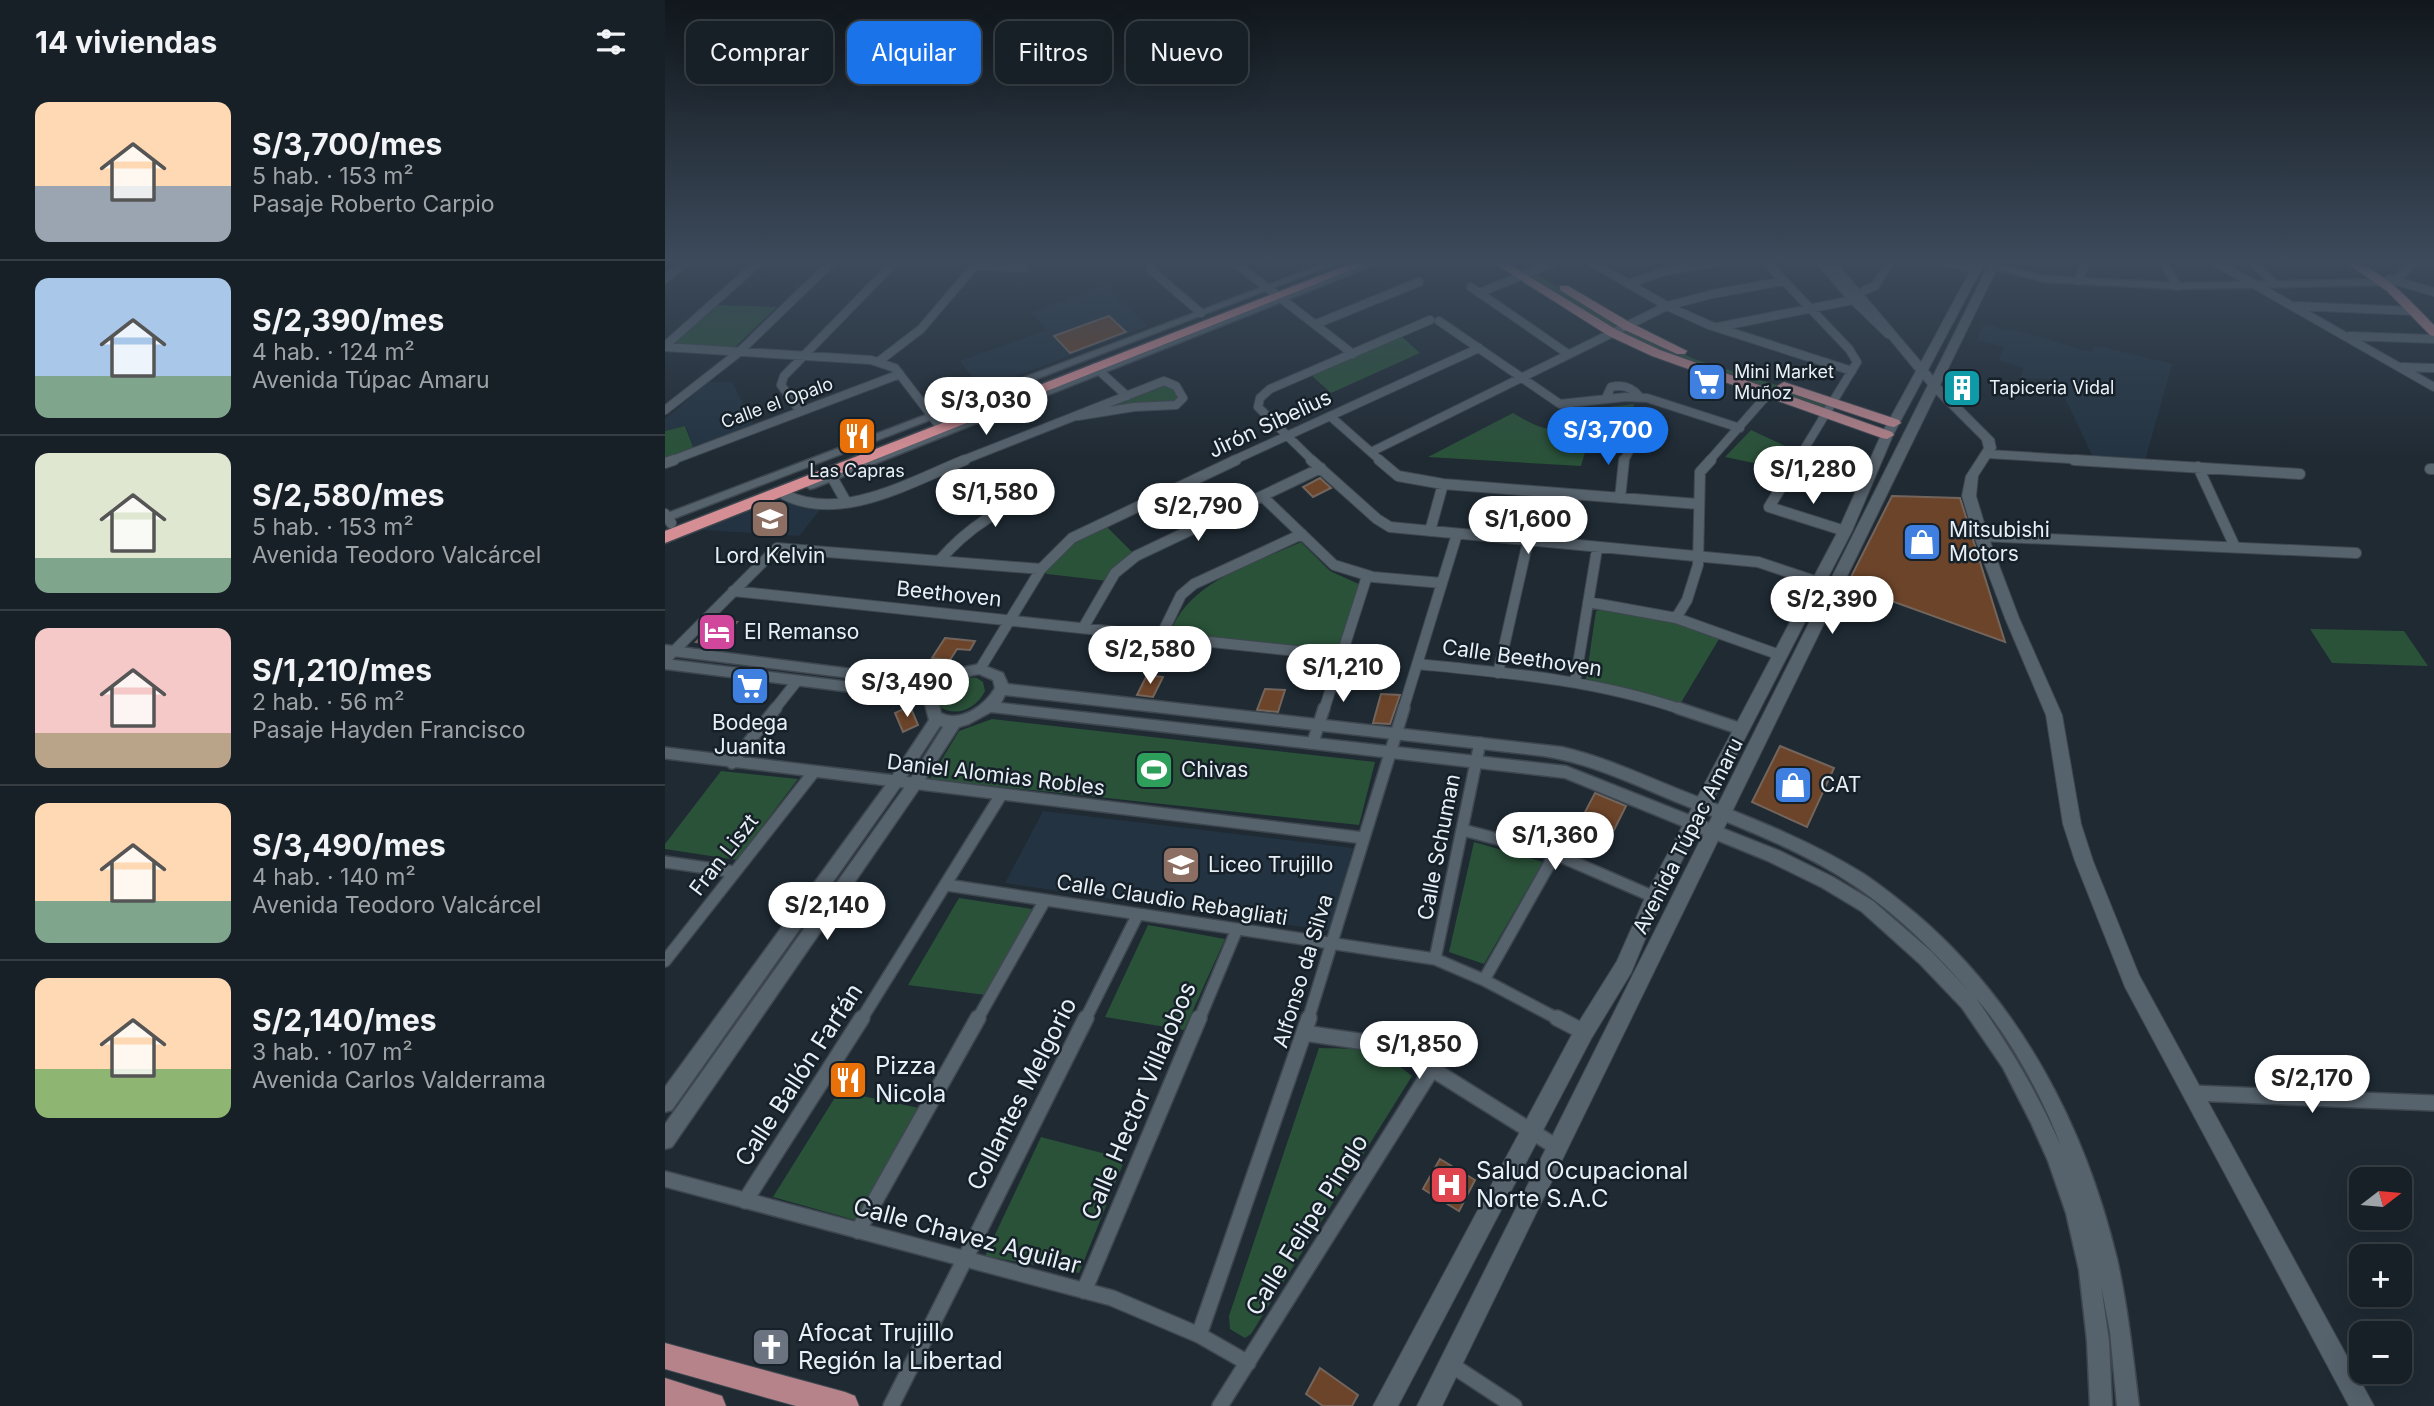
<!DOCTYPE html>
<html lang="es">
<meta charset="utf-8">
<style>
:root{--surface:#172026;--page:#20282e;--text:#f1f3f6;--muted:#9ea3a7;--line:#363e43;--accent:#1a73e8}
body{margin:0;font-family:Inter,sans-serif;background:var(--page);color:var(--text);height:100vh;display:flex;flex-direction:column;font-size:26px;white-space:nowrap}
*{box-sizing:border-box;margin:0}
p{font-size:23px;color:var(--muted)}
.icon{flex:none;width:38px;height:38px;fill:none;stroke:currentColor;stroke-width:2;stroke-linecap:round;stroke-linejoin:round}
.map{position:relative;flex:1;overflow:hidden}
.side{display:flex;flex-direction:column;background:var(--surface);width:665px}
.side>*{flex:none}
.guide{position:absolute;left:21px;top:21px;width:665px;height:63px;display:flex;gap:14px}
.needle{width:46px;rotate:74deg}
.controls{position:absolute;left:1684px;top:1167px;display:grid;gap:14px}
.controls a{display:grid;place-items:center;width:63px;height:63px;border-radius:14px;background:var(--surface);box-shadow:0 7px 28px #0002,0 0 0 2px var(--line);font-size:35px}
.price{position:absolute;translate:-50% -60px;padding:0 16px;border-radius:24px;background:#fff;color:#222;font-size:23px;line-height:46px;filter:drop-shadow(0 2px 4px #0008)}
.price::after{content:'';position:absolute;left:50%;top:42px;width:21px;height:16px;margin-left:-10px;background:inherit;clip-path:polygon(0 0,100% 0,50% 100%)}
.price.current{background:var(--accent);color:#fff}
ul{padding:0;list-style:none}
li{display:flex;align-items:center;gap:21px;height:175px;padding:0 35px}
li+li{border-top:2px solid var(--line)}
li span{display:grid;place-items:center;flex:none;width:196px;height:140px;border-radius:14px;color:#555}
li>.icon{margin-inline-start:auto}
span .icon{width:84px;height:84px;fill:#fffc;stroke-width:1}
li b{font-size:30px}
h2{display:flex;justify-content:space-between;align-items:center;height:84px;padding:0 35px;font-size:30px}
.tag{padding:0 24px;border-radius:14px;background:var(--surface);box-shadow:0 7px 28px #0002,0 0 0 2px var(--line);font-size:24px;line-height:63px}
.tag.current{background:var(--accent);color:#fff}
main{display:flex;flex:1;min-height:0}
.map>svg:first-child{display:block}
</style>
<main>
<section class="side">
<h2>14 viviendas<svg class="icon" aria-label="filters" viewBox="0 0 24 24"><path d="M4 7h16M4 17h16"/><circle cx="9" cy="7" r="2"/><circle cx="15" cy="17" r="2"/></svg></h2>
<ul>
<li><span style="background:linear-gradient(#ffd9b3 60%,#9aa5b1 0)"><svg class="icon" aria-label="home" viewBox="0 0 24 24"><path d="M3 11l9-7 9 7M6 9v11h12V9"/></svg></span><div><b>S/3,700/mes</b><p>5 hab. · 153 m²</p><p>Pasaje Roberto Carpio</p></div></li>
<li><span style="background:linear-gradient(#a9c7e8 70%,#7fa58c 0)"><svg class="icon" aria-label="home" viewBox="0 0 24 24"><path d="M3 11l9-7 9 7M6 9v11h12V9"/></svg></span><div><b>S/2,390/mes</b><p>4 hab. · 124 m²</p><p>Avenida Túpac Amaru</p></div></li>
<li><span style="background:linear-gradient(#dfe7d0 75%,#7fa58c 0)"><svg class="icon" aria-label="home" viewBox="0 0 24 24"><path d="M3 11l9-7 9 7M6 9v11h12V9"/></svg></span><div><b>S/2,580/mes</b><p>5 hab. · 153 m²</p><p>Avenida Teodoro Valcárcel</p></div></li>
<li><span style="background:linear-gradient(#f6c9c9 75%,#b9a48a 0)"><svg class="icon" aria-label="home" viewBox="0 0 24 24"><path d="M3 11l9-7 9 7M6 9v11h12V9"/></svg></span><div><b>S/1,210/mes</b><p>2 hab. · 56 m²</p><p>Pasaje Hayden Francisco</p></div></li>
<li><span style="background:linear-gradient(#ffd9b3 70%,#7fa58c 0)"><svg class="icon" aria-label="home" viewBox="0 0 24 24"><path d="M3 11l9-7 9 7M6 9v11h12V9"/></svg></span><div><b>S/3,490/mes</b><p>4 hab. · 140 m²</p><p>Avenida Teodoro Valcárcel</p></div></li>
<li><span style="background:linear-gradient(#ffd9b3 65%,#8fb573 0)"><svg class="icon" aria-label="home" viewBox="0 0 24 24"><path d="M3 11l9-7 9 7M6 9v11h12V9"/></svg></span><div><b>S/2,140/mes</b><p>3 hab. · 107 m²</p><p>Avenida Carlos Valderrama</p></div></li>
</ul>
</section>
<div class="map">
<svg width="1769" height="1406" viewBox="0 0 1769 1406">
<rect width="100%" height="100%" fill="#1f2a33"/>
<path fill="#233341" d="M440 286 483 326 317 389 295 361 382 330 366 313Z
M1319 324 1345 331 1347 329 1426 352 1430 345 1507 364 1480 461 1427 455 1391 379 1355 378 1359 368 1334 360 1339 347 1311 340Z
M43 382H67L89 425 28 447 21 426 0 431V419Z
M117 497 137 508 156 509 134 536 37 530Z
M378 811 688 848 664 931 340 883Z"/>
<path fill="#2a5239" d="M868 272 958 325 951 329 861 275Z
M52 305 112 307 68 349 8 344Z
M962 327 1029 359 1163 401 1159 409 1011 358 953 331Z
M736 336 755 353 666 393 646 375Z
M497 386C508 386 513 392 514 403L429 413Z
M969 404 962 433 925 435 916 466 763 457 848 413C861 421 874 428 890 430 902 431 913 426 923 433L918 426V410Z
M20 426 28 447 0 460V431Z
M1086 430 1129 450 1118 469 1060 457Z
M441 526 471 556 443 581 382 574 376 569 407 538Z
M636 542 665 571 696 585 671 652 505 634C522 581 591 563 636 542Z
M936 609 1018 624 1054 639 1014 706C982 697 953 686 921 679L931 611Z
M1645 629 1739 631 1763 666 1667 663Z
M312 678 318 682 320 691C312 708 292 718 275 707L273 699C281 684 295 676 312 678Z
M327 719 710 762 694 825 265 779 294 731Z
M56 771 133 779 72 860 0 849V844Z
M809 842 878 862 819 964 784 952Z
M294 898 367 909 321 995 243 985Z
M483 925 560 939 519 1030 440 1017Z
M654 1048C697 1049 713 1048 747 1076L586 1334 580 1338 565 1329 564 1316Z
M174 1091 254 1108 190 1220 108 1197Z
M376 1137 460 1159 414 1273 320 1256Z"/>
<path fill="#6c442a" stroke="#73655c" stroke-width="2" d="M444 316 461 332 405 353 389 336Z
M655 478 666 488 648 497 638 487Z
M1227 496 1295 498 1340 642 1182 585Z
M52 620 72 622 52 645 31 642Z
M280 638 310 641 305 650 292 649 285 660 267 658Z
M482 675 498 677 488 697 472 695Z
M600 689 620 690 613 712 592 710Z
M716 694 735 695 725 724 708 723Z
M245 706 253 725 238 732 230 713Z
M1115 746 1169 768 1142 827 1087 802Z
M930 793 961 806 949 830 918 816Z
M775 1159 810 1180 794 1211 758 1189Z
M655 1368 693 1395 687 1406H658L641 1394Z"/>
<g fill="none" stroke-linecap="round" stroke-linejoin="round">
<g stroke="#3e474f" stroke-width="10">
<path id="minor-far3" d="M487 262 486 270 536 313
M569 262 688 354
M926 262 1002 306 1044 325 1187 371
M1101 262 1184 349 1192 362 1132 461
M1155 262 1188 300 1223 334
M1279 262 1311 269
M1499 262 1512 286
M1550 262 1769 387
M1588 262 1608 283
M309 265 359 268
M0 279 21 262
M1724 279 1769 292
M1413 281 1421 262
M1729 282 1749 262
M963 284 1000 271 1054 262
M806 287 903 354
M1200 290 1210 286 1225 262
M814 293 889 262
M1632 306 1748 311
M774 321 895 404 961 397 982 398 1075 428
M651 324 754 282
M1053 327 1188 300
M1685 336 1769 339
M0 346 94 262
M0 347 206 360 230 368 279 432
M213 362 256 329 313 262
M430 367 462 396
M1738 367 1769 368
M941 398 946 387C958 384 967 387 975 397
M0 410 73 353 167 262
M135 411 116 385 119 376 230 262
M665 416 716 461
M972 434 982 441 974 448 961 443V439Z
M706 452 1002 306 1047 294 1119 281
M1323 454 1437 461
M5 461 235 374
M296 461 499 381 511 386 518 398 511 405 469 407 413 416
M567 461 814 348
M648 461 593 407 595 398 605 389 765 320
M959 461 966 447
M1044 461 1104 393"/>
</g>
<g stroke="#3e474f" stroke-width="12">
<path id="minor-far2" d="M646 460 712 519 725 527 1093 562 1171 588
M714 460 733 476 778 484 1033 504
M1133 460 1104 507 1180 531
M1409 460 1635 474
M0 463 9 460
M1533 467 1570 547
M1765 469H1769
M167 477 181 502
M120 495C177 523 247 481 300 460
M597 496 669 565 708 577 777 583
M955 498 959 460
M0 514 6 523
M765 531 778 484
M1316 536 1691 553
M274 561C304 526 337 507 379 490
M68 591 678 656
M923 602 1011 618 1115 655
M1011 618 1022 600 1033 565 1035 472 1046 460
M418 628 450 573 471 556 656 468
M496 636 516 595 529 584 637 534
M0 660 112 548 376 569
M752 664C844 673 931 680 1018 710
M315 669 376 569 407 538 571 460
M833 673 863 541
M910 682 932 549
M109 710 132 681
M659 710 702 576
M738 710 792 534"/>
</g>
<g stroke="#3e474f" stroke-width="14">
<path id="minor-far1" d="M1013 708 1076 729
M648 742 659 708
M0 753 699 838
M67 763 111 708
M798 830 890 854 989 897
M0 862 70 872
M282 885 770 959 819 980 895 1020
M770 959 815 743
M0 961 148 773
M819 980 890 854
M196 1020 336 795
M312 1020 380 900
M420 1020 473 914
M534 1020 572 929
M643 1020 739 708"/>
</g>
<g stroke="#3e474f" stroke-width="18">
<path id="minor" d="M892 1018 919 1032
M639 1033 714 1044 743 1054 893 1148
M1527 1093 1769 1103
M0 1179 447 1298 534 1335 583 1363
M80 1201 197 1018
M193 1231 313 1018
M419 1291 534 1018
M534 1335 644 1018
M785 1364 849 1406
M226 1406 421 1018
M555 1406 767 1069"/>
</g>
<g stroke="#3e474f" stroke-width="3">
<path id="tertiary" d="M663 262H675L0 522V514Z
M705 262H717L149 488 145 489 139 485 141 482Z
M1311 262H1319L1380 276 1512 283 1728 279 1733 282 1728 285 1512 289 1380 282 1311 265Z
M0 645 257 678H276L295 668 315 664 338 673 343 684 897 747C945 758 990 781 1036 798 1092 820 1148 842 1199 874 1217 886 1233 899 1250 913 1355 1002 1420 1126 1452 1259 1463 1308 1468 1357 1474 1406H1452L1445 1332 1436 1285 1444 1341 1447 1406H1425L1422 1341 1414 1270 1401 1213 1383 1161 1366 1123 1338 1068 1297 1008 1255 964 1196 911 1156 887 1103 861 900 778 326 712 304 724 294 727 254 789 7 1147 0 1149V1124L244 781 278 727 275 726 235 787 7 1110 0 1112V1087L225 779 264 720 260 704 250 700 0 669V659L250 690 263 693 266 688 0 655ZM314 674 328 680 330 688C320 705 296 723 276 713L273 700C283 684 296 677 314 674ZM340 695 878 756C924 763 966 783 1009 801 1077 828 1149 854 1208 899 1244 926 1274 957 1304 991L1267 952 1208 901 1168 877 1115 851 901 766 336 703ZM1311 998C1345 1037 1378 1098 1396 1146 1372 1092 1345 1047 1311 998Z"/>
</g>
<g stroke="#3e474f" stroke-width="2">
<path id="secondary" d="M1161 262H1171L1256 362 1310 262H1320L1263 370 1268 376 1325 262H1335L1275 385 1329 439 1331 448 1313 476 1311 496 1323 536 1354 618 1397 715 1416 824 1428 861 1474 975 1709 1406H1684L1460 987 1410 861 1398 824 1381 715 1340 618 1309 536 1297 496 1301 476 1319 448 1317 440 1271 394 777 1406H752L1263 385 1258 379 1228 435 1187 531 996 901 966 973 926 1039 733 1406H708L912 1025 952 961 983 891 1173 531 1216 435 1251 371Z"/>
</g>
<g stroke="#3e474f" stroke-width="2">
<path id="primary" d="M827 262H840L952 330 995 350 1227 432 1229 435 1222 439 1217 438 987 356 944 336Z
M1680 262C1712 262 1747 303 1769 325V336L1765 335 1722 291Z
M895 286H903L966 323 1022 351 1020 354H1012L958 329 895 290Z
M1119 382 1234 420 1236 423 1229 427 1224 426 1114 389 1112 386Z
M0 1343 180 1392 190 1396 194 1406H131L0 1369Z
M0 1378 57 1396 61 1406H0Z"/>
</g>
<g stroke="#3e474f" stroke-width="3">
<path id="trunk" d="M690 262H706L0 543V531Z"/>
</g>
<use href="#minor-far3" stroke="#56626c" stroke-width="8"/>
<use href="#minor-far2" stroke="#56626c" stroke-width="10"/>
<use href="#minor-far1" stroke="#56626c" stroke-width="11"/>
<use href="#minor" stroke="#56626c" stroke-width="15"/>
<use href="#tertiary" fill="#56626c" fill-rule="evenodd"/>
<use href="#secondary" fill="#56626c" fill-rule="evenodd"/>
<use href="#primary" fill="#b6838b" fill-rule="evenodd"/>
<use href="#trunk" fill="#d68e95" fill-rule="evenodd"/>
</g>
<linearGradient id="sky" x2="0" y2="1"><stop stop-color="#11171c"/><stop offset="0.57" stop-color="#3c4a5b"/><stop offset="1" stop-color="#3c4a5b" stop-opacity="0"/></linearGradient>
<rect width="1769" height="458" fill="url(#sky)"/>
<defs>
<g id="supermarket-square" transform="scale(2.0125)"><rect x="-9" y="-9" width="18" height="18" rx="4" fill="#3f7fe0" stroke="#162029"/><path d="M-6-5.5h2.5l.6 2H6L4.5 2H-2.5L-4.4-4H-6ZM-1.5 3.2a1.3 1.3 0 1 0 .1 0ZM3 3.2a1.3 1.3 0 1 0 .1 0Z" fill="#fff"/></g>
<g id="building-square" transform="scale(2.0125)"><rect x="-9" y="-9" width="18" height="18" rx="4" fill="#0f9aa8" stroke="#162029"/><path d="M-4-6H4V6H1V3H-1V6H-4ZM-2.5-4.3h1.7v1.8h-1.7ZM.8-4.3h1.7v1.8H.8ZM-2.5-1h1.7V.8h-1.7ZM.8-1h1.7V.8H.8Z" fill="#fff"/></g>
<g id="restaurant-square" transform="scale(2.0125)"><rect x="-9" y="-9" width="18" height="18" rx="4" fill="#e8710a" stroke="#162029"/><path d="M-5-6h1v4h1v-4h1v4h1v-4h1v5L-1.5 .5V6h-2V.5L-5-1ZM5-6V6H3V1.5H1.5Q1.5-4 5-6Z" fill="#fff"/></g>
<g id="school-square" transform="scale(2.0125)"><rect x="-9" y="-9" width="18" height="18" rx="4" fill="#8d6e63" stroke="#162029"/><path d="M0-5L7-2L0 1L-7-2ZM-4 1L0 2.5L4 1V4Q0 6-4 4Z" fill="#fff"/></g>
<g id="shop-square" transform="scale(2.0125)"><rect x="-9" y="-9" width="18" height="18" rx="4" fill="#3f7fe0" stroke="#162029"/><path d="M-5-2.5h2.3a2.7 3.5 0 0 1 5.4 0H5L5.5 6h-11ZM-1.5-2.5h3a1.5 2.3 0 0 0-3 0Z" fill="#fff"/></g>
<g id="hotel-square" transform="scale(2.0125)"><rect x="-9" y="-9" width="18" height="18" rx="4" fill="#d1479c" stroke="#162029"/><path d="M-6-4.5h1.5V1H6V5H4.5V3h-9V5H-6ZM-4 0a1.8 1.8 0 1 1 3.6 0ZM.5 0V-2.5h3Q6-2.5 6 0Z" fill="#fff"/></g>
<g id="stadium-square" transform="scale(2.0125)"><rect x="-9" y="-9" width="18" height="18" rx="4" fill="#2e9e5b" stroke="#162029"/><path d="M0-5a6.5 5 0 1 0 0 10a6.5 5 0 1 0 0-10ZM-3.5-1.8h7v3.6h-7Z" fill="#fff"/></g>
<g id="hospital-square" transform="scale(2.0125)"><rect x="-9" y="-9" width="18" height="18" rx="4" fill="#e0444e" stroke="#162029"/><path d="M-5-5h3v3.5h4V-5h3V5h-3V1.5h-4V5h-3Z" fill="#fff"/></g>
<g id="church-square" transform="scale(2.0125)"><rect x="-9" y="-9" width="18" height="18" rx="4" fill="#6b7280" stroke="#162029"/><path d="M-1.2-6h2.4v3.5h3.3v2.4h-3.3V6h-2.4V-.1h-3.3v-2.4h3.3Z" fill="#fff"/></g>
</defs>
<g fill-rule="evenodd">
<use href="#supermarket-square" x="1042" y="382"/>
<use href="#building-square" x="1297" y="388"/>
<use href="#restaurant-square" x="192" y="436"/>
<use href="#school-square" x="105" y="519"/>
<use href="#shop-square" x="1257" y="542"/>
<use href="#hotel-square" x="52" y="632"/>
<use href="#supermarket-square" x="85" y="686"/>
<use href="#stadium-square" x="489" y="770"/>
<use href="#shop-square" x="1128" y="785"/>
<use href="#school-square" x="516" y="865"/>
<use href="#restaurant-square" x="183" y="1080"/>
<use href="#hospital-square" x="784" y="1185"/>
<use href="#church-square" x="106" y="1347"/>
</g>
<g text-anchor="middle" stroke-width="5" stroke-linejoin="round" paint-order="stroke">
<g font-size="18" fill="#e8eff5" stroke="#162029" text-anchor="start">
<text x="1069" y="378">Mini Market<tspan x="1069" dy="21">Muñoz</tspan></text>
<text x="1324" y="394">Tapiceria Vidal</text>
<text x="192" y="477" text-anchor="middle">Las Capras</text>
</g>
<g font-size="18" fill="#e8eff5" stroke="#162029">
<text transform="translate(112 403) rotate(-20)" y="6">Calle el Opalo</text>
</g>
<g font-size="21" fill="#e8eff5" stroke="#162029">
<text transform="translate(605 424) rotate(-25)" y="7">Jirón Sibelius</text>
<text transform="translate(284 594) rotate(6)" y="7">Beethoven</text>
<text transform="translate(857 658) rotate(8)" y="7">Calle Beethoven</text>
<text transform="translate(331 775) rotate(7)" y="7">Daniel Alomias Robles</text>
<text transform="translate(1023 836) rotate(-63)" y="7">Avenida Túpac Amaru</text>
<text transform="translate(774 847) rotate(-79)" y="7">Calle Schuman</text>
<text transform="translate(59 855) rotate(-52)" y="7">Fran Liszt</text>
<text transform="translate(507 900) rotate(9)" y="7">Calle Claudio Rebagliati</text>
<text transform="translate(638 971) rotate(-73)" y="7">Alfonso da Silva</text>
</g>
<g font-size="21" fill="#e8eff5" stroke="#162029" text-anchor="start">
<text x="1284" y="537">Mitsubishi<tspan x="1284" dy="24">Motors</tspan></text>
<text x="105" y="563" text-anchor="middle">Lord Kelvin</text>
<text x="79" y="639">El Remanso</text>
<text x="85" y="730" text-anchor="middle">Bodega<tspan x="85" dy="24">Juanita</tspan></text>
<text x="516" y="777">Chivas</text>
<text x="1155" y="792">CAT</text>
<text x="543" y="872">Liceo Trujillo</text>
</g>
<g font-size="24" fill="#e8eff5" stroke="#162029" text-anchor="start">
<text x="210" y="1074">Pizza<tspan x="210" dy="28">Nicola</tspan></text>
<text x="811" y="1179">Salud Ocupacional<tspan x="811" dy="28">Norte S.A.C</tspan></text>
<text x="133" y="1341">Afocat Trujillo<tspan x="133" dy="28">Región la Libertad</tspan></text>
</g>
<g font-size="24" fill="#e8eff5" stroke="#162029">
<text transform="translate(134 1075) rotate(-57)" y="8">Calle Ballón Farfán</text>
<text transform="translate(357 1094) rotate(-63)" y="8">Collantes Melgorio</text>
<text transform="translate(474 1101) rotate(-67)" y="8">Calle Hector Villalobos</text>
<text transform="translate(642 1225) rotate(-58)" y="8">Calle Felipe Pinglo</text>
<text transform="translate(302 1236) rotate(15)" y="8">Calle Chavez Aguilar</text>
</g>
</g>
</svg>
<div class="controls">
<a><svg class="needle" viewBox="-14 -14 28 28"><path d="M0-13l5 13h-10z" fill="#e53935"/><path d="M0 13l5-13h-10z" fill="#9ea3a7"/></svg></a>
<a>+</a>
<a>−</a>
</div>
<b class="price" style="left:321px;top:437px">S/3,030</b>
<b class="price current" style="left:943px;top:467px">S/3,700</b>
<b class="price" style="left:1148px;top:506px">S/1,280</b>
<b class="price" style="left:330px;top:529px">S/1,580</b>
<b class="price" style="left:533px;top:543px">S/2,790</b>
<b class="price" style="left:863px;top:556px">S/1,600</b>
<b class="price" style="left:1167px;top:636px">S/2,390</b>
<b class="price" style="left:485px;top:686px">S/2,580</b>
<b class="price" style="left:678px;top:704px">S/1,210</b>
<b class="price" style="left:242px;top:719px">S/3,490</b>
<b class="price" style="left:890px;top:872px">S/1,360</b>
<b class="price" style="left:162px;top:942px">S/2,140</b>
<b class="price" style="left:754px;top:1081px">S/1,850</b>
<b class="price" style="left:1647px;top:1115px">S/2,170</b>
<div class="guide">
<a class="tag">Comprar</a>
<a class="tag current">Alquilar</a>
<a class="tag">Filtros</a>
<a class="tag">Nuevo</a>
</div>
</div>
</main>
